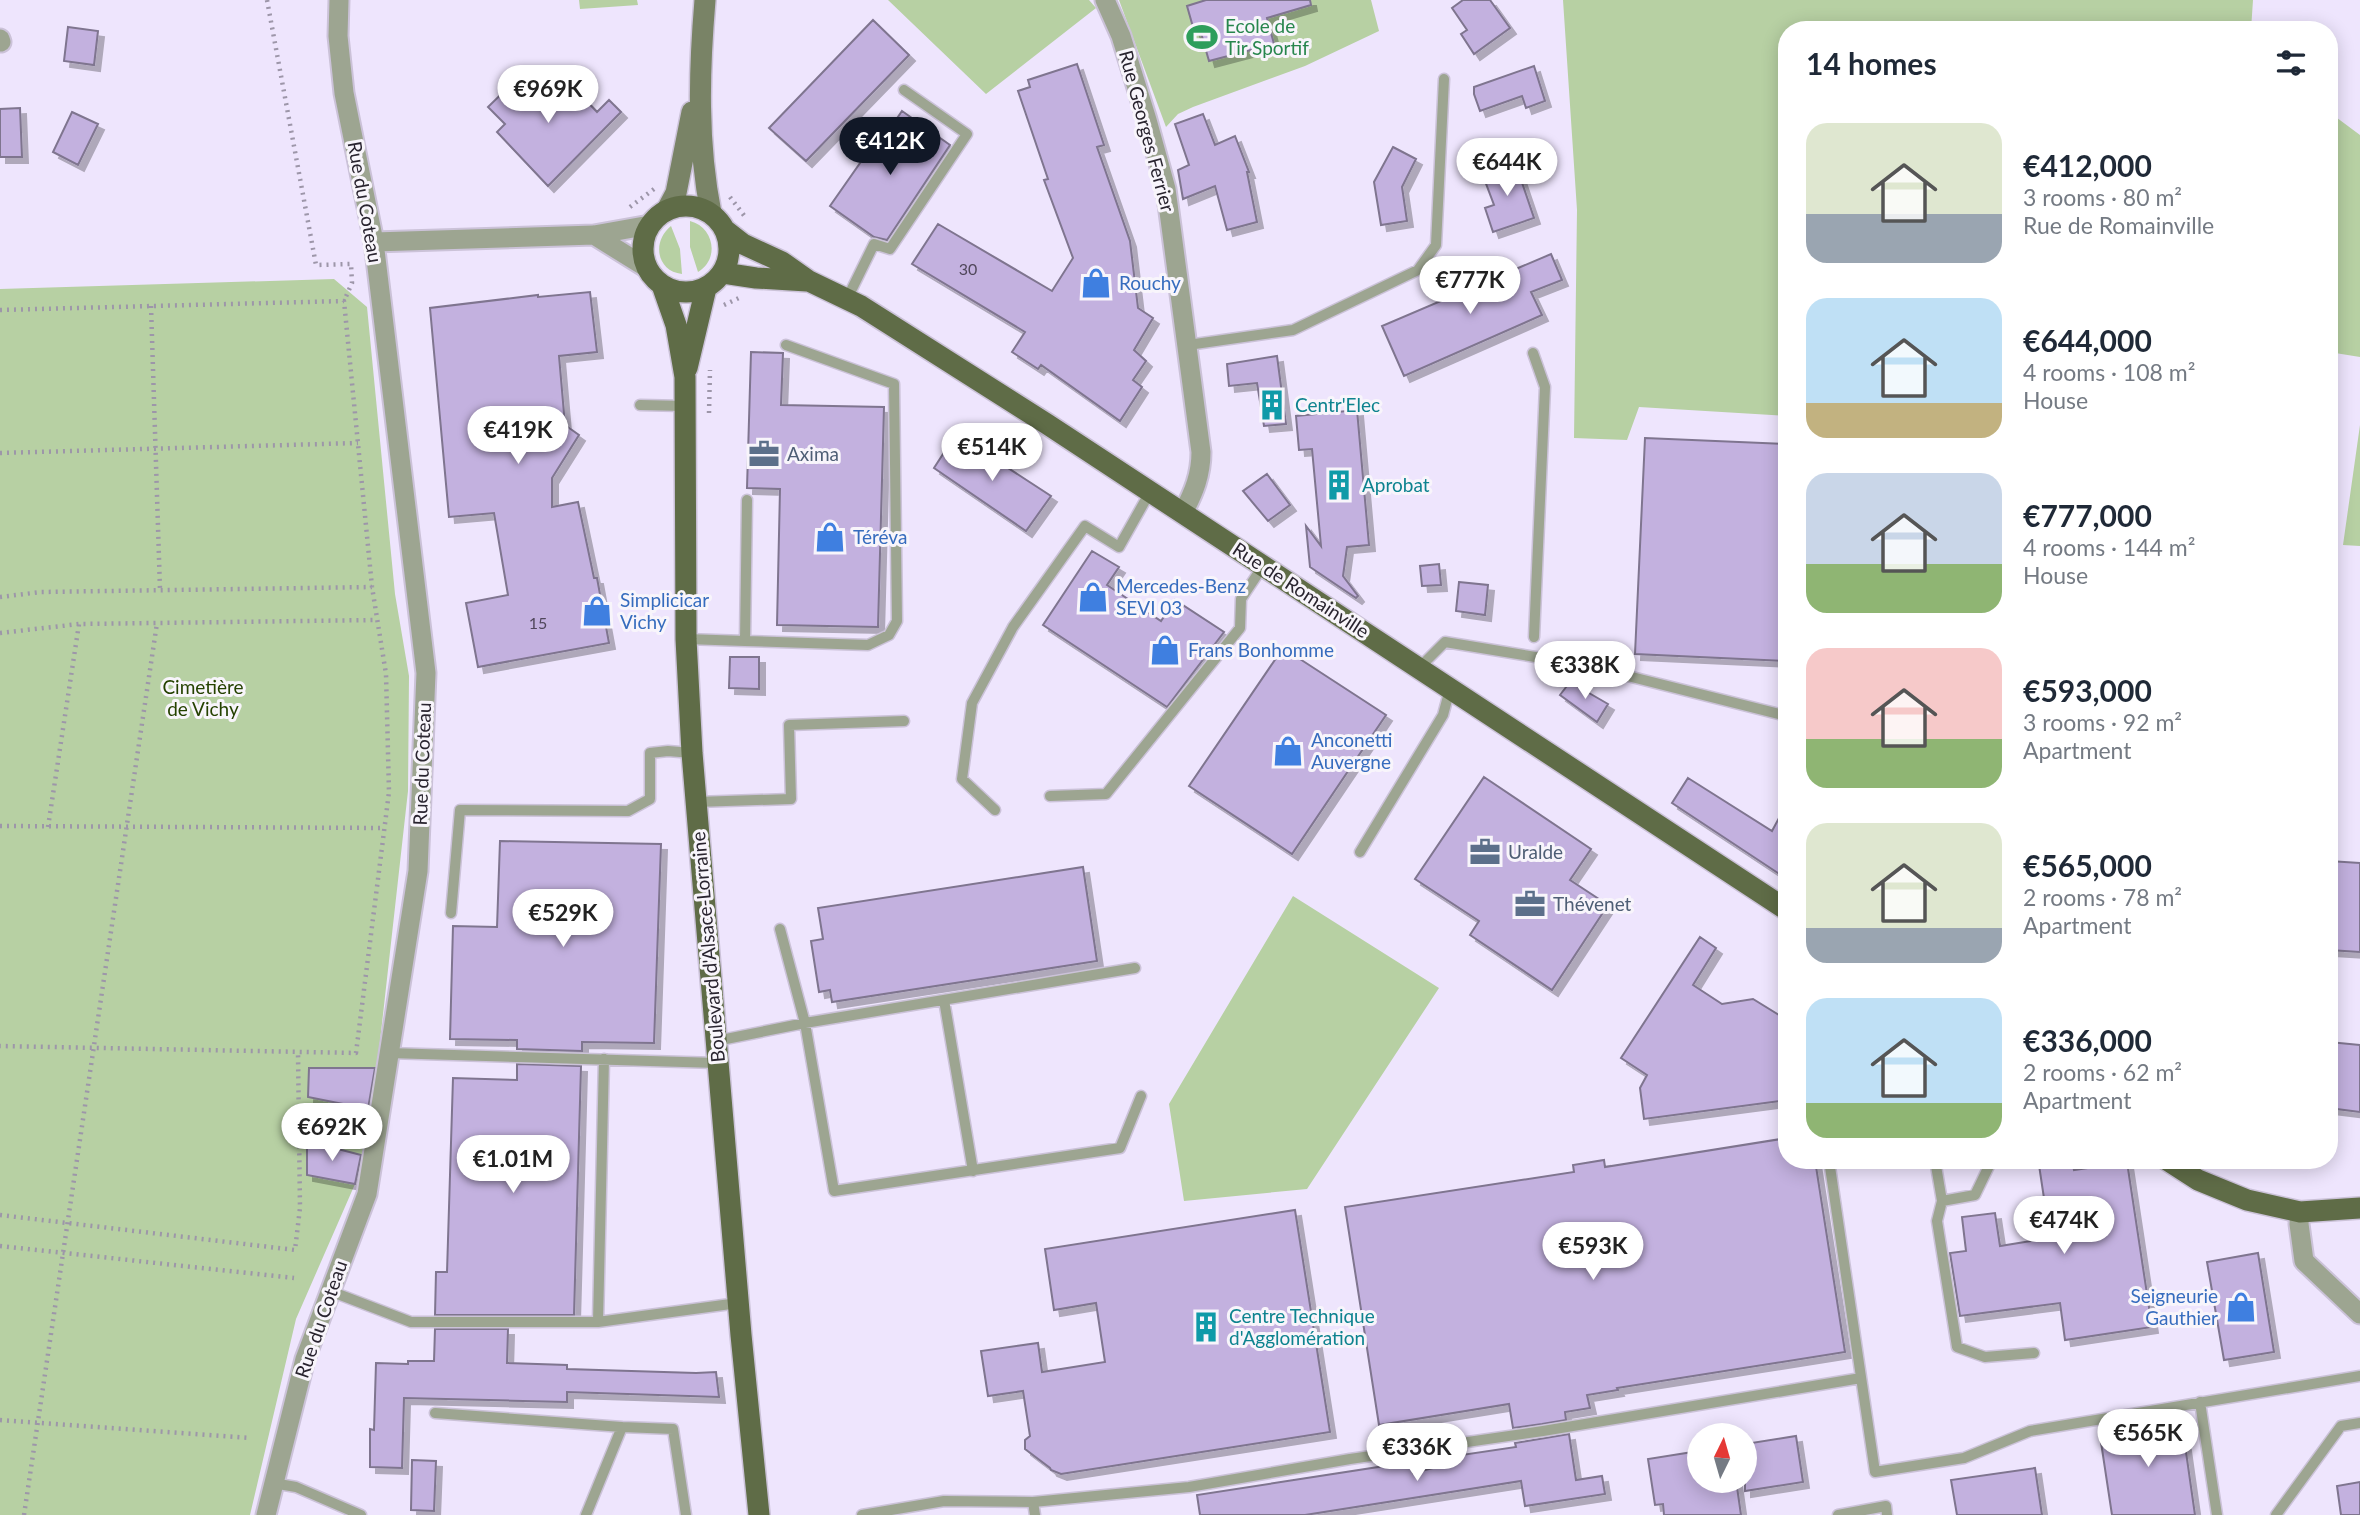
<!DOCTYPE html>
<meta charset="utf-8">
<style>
:root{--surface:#fff;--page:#f6f6f7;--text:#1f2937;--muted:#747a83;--accent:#111827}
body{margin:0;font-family:Lato,sans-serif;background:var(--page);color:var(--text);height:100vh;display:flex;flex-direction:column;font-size:26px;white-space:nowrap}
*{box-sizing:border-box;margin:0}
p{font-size:23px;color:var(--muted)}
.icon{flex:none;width:38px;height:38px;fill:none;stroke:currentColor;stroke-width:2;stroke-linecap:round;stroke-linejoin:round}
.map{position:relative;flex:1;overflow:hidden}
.sheet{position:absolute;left:1778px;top:21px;width:560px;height:1148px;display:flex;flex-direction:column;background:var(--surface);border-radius:28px;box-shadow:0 4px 18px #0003}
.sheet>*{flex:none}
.needle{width:46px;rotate:5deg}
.fabs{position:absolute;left:1687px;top:1423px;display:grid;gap:14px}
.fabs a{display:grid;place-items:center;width:70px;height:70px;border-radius:50%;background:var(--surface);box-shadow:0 4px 18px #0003;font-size:35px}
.price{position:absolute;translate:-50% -60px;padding:0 16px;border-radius:24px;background:#fff;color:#222;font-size:23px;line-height:46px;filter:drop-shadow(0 2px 4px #0008)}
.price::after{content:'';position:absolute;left:50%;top:42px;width:21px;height:16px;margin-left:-10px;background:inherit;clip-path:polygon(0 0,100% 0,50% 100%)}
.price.current{background:var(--accent);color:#fff}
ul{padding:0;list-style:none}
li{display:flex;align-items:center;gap:21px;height:175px;padding:0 28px}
li span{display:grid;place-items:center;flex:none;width:196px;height:140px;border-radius:21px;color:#555}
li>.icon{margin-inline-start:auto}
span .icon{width:84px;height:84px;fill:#fffc;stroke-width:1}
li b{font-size:30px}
h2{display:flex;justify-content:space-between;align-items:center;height:84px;padding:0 28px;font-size:30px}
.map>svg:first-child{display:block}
</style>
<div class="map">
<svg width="2360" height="1515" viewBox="0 0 2360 1515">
<defs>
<filter id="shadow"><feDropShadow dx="6" dy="6" stdDeviation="0" flood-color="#0004"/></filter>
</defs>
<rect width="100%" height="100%" fill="#eee5fd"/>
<path fill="#b7d0a3" d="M579 0H637L638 5 580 9Z
M888 0H1089L1096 8 986 94Z
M1119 0H1371L1379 31 1305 66 1193 107 1178 114 1166 127Z
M1563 0H2253L2251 30H1787V416L1639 407 1627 440 1574 438 1577 210Z
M2329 112 2360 135V357L2329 352Z
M690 221C714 227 720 259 698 272L690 247Z
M671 226 680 249 682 274C656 271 652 241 671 226Z
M334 279 367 307 395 594 409 676 408 791 377 1068 362 1156 355 1184 296 1319 250 1515H0V289Z
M2360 425V546L2343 545Z
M1293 896 1439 988 1307 1189 1184 1201 1169 1104Z"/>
<path fill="#c3b1df" stroke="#7f758f" stroke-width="2" filter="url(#shadow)" d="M1206 0H1310L1311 5 1267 18 1274 44 1209 61 1201 33 1195 34 1187 6Z
M1463 0H1490L1510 28 1474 54 1461 34 1467 30 1452 8Z
M873 20 909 55 806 161 769 128Z
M68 27 98 31 94 65 64 61Z
M1077 64 1104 145 1097 147 1130 241 1138 308 1153 318 1134 350 1146 361 1133 380 1142 387 1120 421 1041 365 1038 369 1012 352 1025 332 912 264 938 224 1052 291 1073 258 1044 180 1048 179 1018 91 1030 87 1028 80Z
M1534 66 1545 101 1526 108 1522 96 1480 111 1474 94V87Z
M529 67 567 107 580 94 597 112 609 100 621 112 548 186 497 132 505 124 488 107Z
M20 108 22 157H0V109Z
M902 111 950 145 887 240 874 237 830 206 879 136 883 139Z
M72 112 98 124 78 165 53 152Z
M1203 114 1215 145 1235 136 1249 172H1247L1257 222 1227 230 1215 186 1183 199 1178 170 1189 165 1175 124Z
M1393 147 1416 159 1402 187 1407 221 1381 225 1374 182Z
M1515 162 1534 218 1493 232 1485 208 1494 205 1482 173Z
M1551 254 1562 280 1531 292 1542 315 1404 376 1382 326Z
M590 292 597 352 559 356 565 425 579 435 552 478V507L578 502 594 578H597L609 643 478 667 466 603 508 595 494 513 449 517 430 308 538 295V297Z
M751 352 783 353 781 405 884 407 878 627 777 625 780 489 747 488Z
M1277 356 1286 424 1264 426 1257 383 1229 386 1227 364Z
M1357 410 1369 545 1347 547 1343 576 1358 596 1356 598 1310 567 1306 526 1321 546 1312 449 1299 450 1296 416Z
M956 434 1051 496 1026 531 934 468Z
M1645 438 1787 444V661L1635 654Z
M1267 474 1290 505 1268 521 1243 491Z
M1092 551 1119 567 1107 585 1161 621 1175 600 1224 632 1167 707 1043 625Z
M1439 564 1441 585 1422 586 1420 566Z
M1459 582 1488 585 1485 615 1456 611Z
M1283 648 1386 715 1292 854 1189 786Z
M730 657H759V689L729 688Z
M1570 682 1608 704 1597 722 1560 695Z
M1484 777 1591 849 1570 880 1608 905 1552 990 1470 935 1479 921 1415 879Z
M1688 778 1772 831 1787 803V879L1672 803Z
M500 841 661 844 654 1043 582 1042V1051L517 1049V1040L450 1039 453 926 497 927Z
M2329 861 2360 863V952L2329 950Z
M1083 867 1097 961 832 1002 830 990 819 992 811 941 823 939 818 908Z
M1700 937 1716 948 1693 985 1722 1004 1753 999 1787 1020V1100L1644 1119 1640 1088 1647 1075 1621 1058Z
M2329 1042 2360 1045V1112L2329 1108Z
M517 1064 581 1066 574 1315H435L436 1272H447L453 1078 517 1080Z
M309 1068H375L368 1109 308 1097Z
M1787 1138V1160H1815L1845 1352 1617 1388 1618 1390 1587 1395 1590 1408 1565 1412 1566 1420 1542 1424 1513 1428 1509 1404 1379 1425 1345 1207 1574 1172 1573 1165 1604 1160 1605 1167Z
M307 1141 361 1155 355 1184 307 1175Z
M2072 1160 2074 1170 2127 1162 2152 1327 2065 1340 2060 1303 1960 1316 1950 1253 1966 1251 1962 1217 1995 1213 2000 1246 2050 1238 2039 1165Z
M1295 1210 1330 1432 1061 1474 1051 1470 1050 1468 1025 1449V1440L1030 1436 1023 1391 988 1396 981 1351 1038 1343 1042 1372 1105 1362 1096 1303 1054 1310 1045 1249Z
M2258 1253 2274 1352 2224 1360 2207 1262Z
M435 1329H508L507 1363 567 1365V1369L696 1373 716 1372 719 1397 567 1392V1402L404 1398 402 1468 370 1467V1429L374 1430 376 1363 408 1364V1361H434Z
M2181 1417 2195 1515H2112L2099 1429Z
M1569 1434 1576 1480 1602 1476 1605 1494 1525 1506 1521 1481 1305 1515H1200L1197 1495 1411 1462 1413 1473 1449 1464 1448 1457 1516 1447 1515 1443Z
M1796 1436 1803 1482 1745 1491V1444Z
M1699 1451V1480H1736L1741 1515H1664L1663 1504 1655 1505 1648 1459Z
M412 1460 436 1461 434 1511 411 1510Z
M2035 1468 2042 1515H1957L1951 1480Z
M2360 1482V1515H2341L2337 1486Z"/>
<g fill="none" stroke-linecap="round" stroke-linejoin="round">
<g stroke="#cbc2d8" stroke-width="13">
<path id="lane" d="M847 299 874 244 890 249 967 134 904 90
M1188 345 1293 330 1418 270 1436 245 1444 79
M1533 353 1545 387 1534 637
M640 405 685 406
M686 639 745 641 747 500
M745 641 868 645 889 635 897 621 894 384 786 345
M1419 668 1445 642 1584 665 1787 716
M1050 796 1106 794 1240 628 1241 599 1263 566
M696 802 791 799 789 725 904 721
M995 810 962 779 972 703 1013 627 1085 526 1119 547 1150 492
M1360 852 1443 715 1450 689
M451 913 460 810 628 811 650 799V753L668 751 692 753
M780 929 805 1023 834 1191 1120 1148 1141 1096
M944 1000 973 1171
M716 1041 805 1023 1135 968
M389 1053 717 1063
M1829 1160 1875 1472 1964 1458 2030 1431 2360 1376
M1935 1160 1942 1201 1975 1195 1989 1166 1988 1160
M1942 1201 1937 1221 1957 1347 1985 1357 2034 1353
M330 1291 411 1322H598L738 1303
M598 1322 604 1059
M2200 1402 2217 1515
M435 1413 622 1427
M273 1483 296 1487 361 1515
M1033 1502 1189 1487 1350 1459 1543 1431 1861 1378
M586 1515 622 1427 673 1429 686 1515
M862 1515 944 1501 1033 1502 1035 1515
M1838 1515 1886 1506 1887 1515
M2276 1515 2341 1426 2360 1423"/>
</g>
<g stroke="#cbc2d8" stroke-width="23">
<path id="street" d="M1105 0 1121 36 1147 120 1166 189 1201 452C1201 475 1194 492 1183 513
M0 39 1 42
M594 235 647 268
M374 242 594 235 650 225
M2300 1212 2299 1224 2304 1261 2360 1314
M266 1515 305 1359 367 1194 418 871 426 673 374 242 344 93 338 36 339 0"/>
</g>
<g stroke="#cbc2d8" stroke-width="24">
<path id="secondary" d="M705 0C699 71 697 143 711 213
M667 210 676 193 692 112"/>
</g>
<g stroke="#cbc2d8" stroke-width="24">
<path id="primary" d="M643 249a43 43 0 1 1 86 0a43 43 0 1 1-86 0Z
M725 230 743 244 782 262 809 281 861 306 1047 424 1787 910
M723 273 756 278 807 281
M662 285 676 325 685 377 686 639 692 753 741 1335 759 1515
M687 368 706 288
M2167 1160 2198 1180 2247 1200 2300 1212 2360 1208"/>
</g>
<path stroke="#9d96a9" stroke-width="4.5" stroke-dasharray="2 5" stroke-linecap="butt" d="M267 0 316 265 351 264 352 283 344 301
M730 197 746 218
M630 207 654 189
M724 305 741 297
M151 306 160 590
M0 310 344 301 372 587 386 674 389 792 356 1053 0 1046
M709 413 710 370
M0 453 358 443
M0 597 41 592 372 587
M0 633 79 624 377 620
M0 826 384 828
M48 827 79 624
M0 1215 295 1250 300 1208 298 1052
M0 1246 294 1278
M0 1420 250 1438
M24 1515 157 623"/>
<use href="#lane" stroke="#9da591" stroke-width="10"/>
<use href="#street" stroke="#9da591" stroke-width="19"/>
<use href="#secondary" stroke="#798366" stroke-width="21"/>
<use href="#primary" stroke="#5f6c47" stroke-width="21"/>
</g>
<defs>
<g id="stadium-bare" transform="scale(2.415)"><path d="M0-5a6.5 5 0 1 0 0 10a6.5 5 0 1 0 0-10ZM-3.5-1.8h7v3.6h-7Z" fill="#2e9e5b" stroke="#f8f5fb" stroke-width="2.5" paint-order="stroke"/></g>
<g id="shop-bare" transform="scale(2.415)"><path d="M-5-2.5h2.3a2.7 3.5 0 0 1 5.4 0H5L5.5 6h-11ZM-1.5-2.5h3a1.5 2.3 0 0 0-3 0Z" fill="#3f7fe0" stroke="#f8f5fb" stroke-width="2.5" paint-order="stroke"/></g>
<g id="building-bare" transform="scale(2.415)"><path d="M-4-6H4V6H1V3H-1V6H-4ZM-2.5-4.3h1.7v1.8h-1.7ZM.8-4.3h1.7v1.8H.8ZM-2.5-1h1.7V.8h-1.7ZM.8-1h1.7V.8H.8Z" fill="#0f9aa8" stroke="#f8f5fb" stroke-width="2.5" paint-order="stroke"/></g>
<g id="office-bare" transform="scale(2.415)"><path d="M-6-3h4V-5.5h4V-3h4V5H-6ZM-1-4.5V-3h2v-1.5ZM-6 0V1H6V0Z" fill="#5c6f8a" stroke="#f8f5fb" stroke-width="2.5" paint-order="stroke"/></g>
</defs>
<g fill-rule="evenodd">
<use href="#stadium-bare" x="1202" y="37"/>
<use href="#shop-bare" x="1096" y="283"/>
<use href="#building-bare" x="1272" y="405"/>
<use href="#office-bare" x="764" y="454"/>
<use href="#building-bare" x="1339" y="485"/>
<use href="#shop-bare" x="830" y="537"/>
<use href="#shop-bare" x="1093" y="597"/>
<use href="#shop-bare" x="597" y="611"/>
<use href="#shop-bare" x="1165" y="650"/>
<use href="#shop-bare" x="1288" y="751"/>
<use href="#office-bare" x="1485" y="852"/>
<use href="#office-bare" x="1530" y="904"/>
<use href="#shop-bare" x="2241" y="1307"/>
<use href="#building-bare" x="1206" y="1327"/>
</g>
<g text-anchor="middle" stroke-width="6" stroke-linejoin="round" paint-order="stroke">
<g font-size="16" fill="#50475b">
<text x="968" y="275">30</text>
<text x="538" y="629">15</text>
</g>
<g font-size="19" fill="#27864d" stroke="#f8f5fb" text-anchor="start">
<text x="1225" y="33">Ecole de<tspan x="1225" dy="22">Tir Sportif</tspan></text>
</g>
<g font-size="19" fill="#29242f" stroke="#f8f5fb">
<text transform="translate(1147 131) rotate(75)" y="7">Rue Georges Ferrier</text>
<text transform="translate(365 202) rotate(80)" y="7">Rue du Coteau</text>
<text transform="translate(1301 590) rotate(33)" y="7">Rue de Romainville</text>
<text transform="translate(422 764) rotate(-88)" y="7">Rue du Coteau</text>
<text transform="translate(708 947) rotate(-95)" y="7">Boulevard d'Alsace-Lorraine</text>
<text transform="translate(321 1319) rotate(-71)" y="7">Rue du Coteau</text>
</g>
<g font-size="19" fill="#366cbe" stroke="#f8f5fb" text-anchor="start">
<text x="1119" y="290">Rouchy</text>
<text x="853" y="544">Téréva</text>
<text x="1116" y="593">Mercedes-Benz<tspan x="1116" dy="22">SEVI 03</tspan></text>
<text x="620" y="607">Simplicicar<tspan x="620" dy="22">Vichy</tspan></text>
<text x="1188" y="657">Frans Bonhomme</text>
<text x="1311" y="747">Anconetti<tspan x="1311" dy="22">Auvergne</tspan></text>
<text x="2218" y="1303" text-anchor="end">Seigneurie<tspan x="2218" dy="22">Gauthier</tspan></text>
</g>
<g font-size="19" fill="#0d838f" stroke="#f8f5fb" text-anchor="start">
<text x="1295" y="412">Centr'Elec</text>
<text x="1362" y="492">Aprobat</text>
<text x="1229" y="1323">Centre Technique<tspan x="1229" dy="22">d'Agglomération</tspan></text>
</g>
<g font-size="19" fill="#4e5e75" stroke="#f8f5fb" text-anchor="start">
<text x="787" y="461">Axima</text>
<text x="1508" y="859">Uralde</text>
<text x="1553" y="911">Thévenet</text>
</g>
<g font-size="19" fill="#254200" stroke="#f8f5fb">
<text x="203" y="694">Cimetière<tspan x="203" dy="22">de Vichy</tspan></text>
</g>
</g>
</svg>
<div class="fabs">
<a><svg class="needle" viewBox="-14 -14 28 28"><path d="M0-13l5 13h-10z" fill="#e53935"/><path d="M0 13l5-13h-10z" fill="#747a83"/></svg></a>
</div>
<b class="price" style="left:548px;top:125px">€969K</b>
<b class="price current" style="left:890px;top:177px">€412K</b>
<b class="price" style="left:1507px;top:198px">€644K</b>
<b class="price" style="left:1470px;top:316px">€777K</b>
<b class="price" style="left:518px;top:466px">€419K</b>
<b class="price" style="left:992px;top:483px">€514K</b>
<b class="price" style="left:1585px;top:701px">€338K</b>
<b class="price" style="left:563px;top:949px">€529K</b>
<b class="price" style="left:332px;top:1163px">€692K</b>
<b class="price" style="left:513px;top:1195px">€1.01M</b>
<b class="price" style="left:2064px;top:1256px">€474K</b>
<b class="price" style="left:1593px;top:1282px">€593K</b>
<b class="price" style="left:2148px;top:1469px">€565K</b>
<b class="price" style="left:1417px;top:1483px">€336K</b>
<section class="sheet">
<h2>14 homes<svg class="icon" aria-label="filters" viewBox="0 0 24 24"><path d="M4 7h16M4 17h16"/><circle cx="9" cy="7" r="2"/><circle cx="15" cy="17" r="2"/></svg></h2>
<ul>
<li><span style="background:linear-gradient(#dfe7d0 65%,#9aa5b1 0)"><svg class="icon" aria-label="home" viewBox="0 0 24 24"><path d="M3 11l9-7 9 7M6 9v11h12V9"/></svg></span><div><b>€412,000</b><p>3 rooms · 80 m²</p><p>Rue de Romainville</p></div></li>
<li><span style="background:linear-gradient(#bfe0f5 75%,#c2b280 0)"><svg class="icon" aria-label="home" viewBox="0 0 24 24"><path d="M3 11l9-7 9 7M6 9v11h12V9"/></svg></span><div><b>€644,000</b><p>4 rooms · 108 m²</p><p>House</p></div></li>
<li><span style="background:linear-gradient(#c9d6e8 65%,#8fb573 0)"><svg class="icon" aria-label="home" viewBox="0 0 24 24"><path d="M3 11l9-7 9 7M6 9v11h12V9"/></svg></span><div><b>€777,000</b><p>4 rooms · 144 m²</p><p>House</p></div></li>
<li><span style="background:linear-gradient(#f6c9c9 65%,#8fb573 0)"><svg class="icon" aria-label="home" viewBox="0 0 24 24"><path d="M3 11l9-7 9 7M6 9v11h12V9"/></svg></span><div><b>€593,000</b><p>3 rooms · 92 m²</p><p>Apartment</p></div></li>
<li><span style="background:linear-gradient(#dfe7d0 75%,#9aa5b1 0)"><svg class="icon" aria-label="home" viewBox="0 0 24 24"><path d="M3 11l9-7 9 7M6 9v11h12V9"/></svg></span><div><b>€565,000</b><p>2 rooms · 78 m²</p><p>Apartment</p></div></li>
<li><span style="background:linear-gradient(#bfe0f5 75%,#8fb573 0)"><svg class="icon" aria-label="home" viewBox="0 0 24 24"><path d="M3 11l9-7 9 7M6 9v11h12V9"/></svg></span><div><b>€336,000</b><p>2 rooms · 62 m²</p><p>Apartment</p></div></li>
</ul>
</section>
</div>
